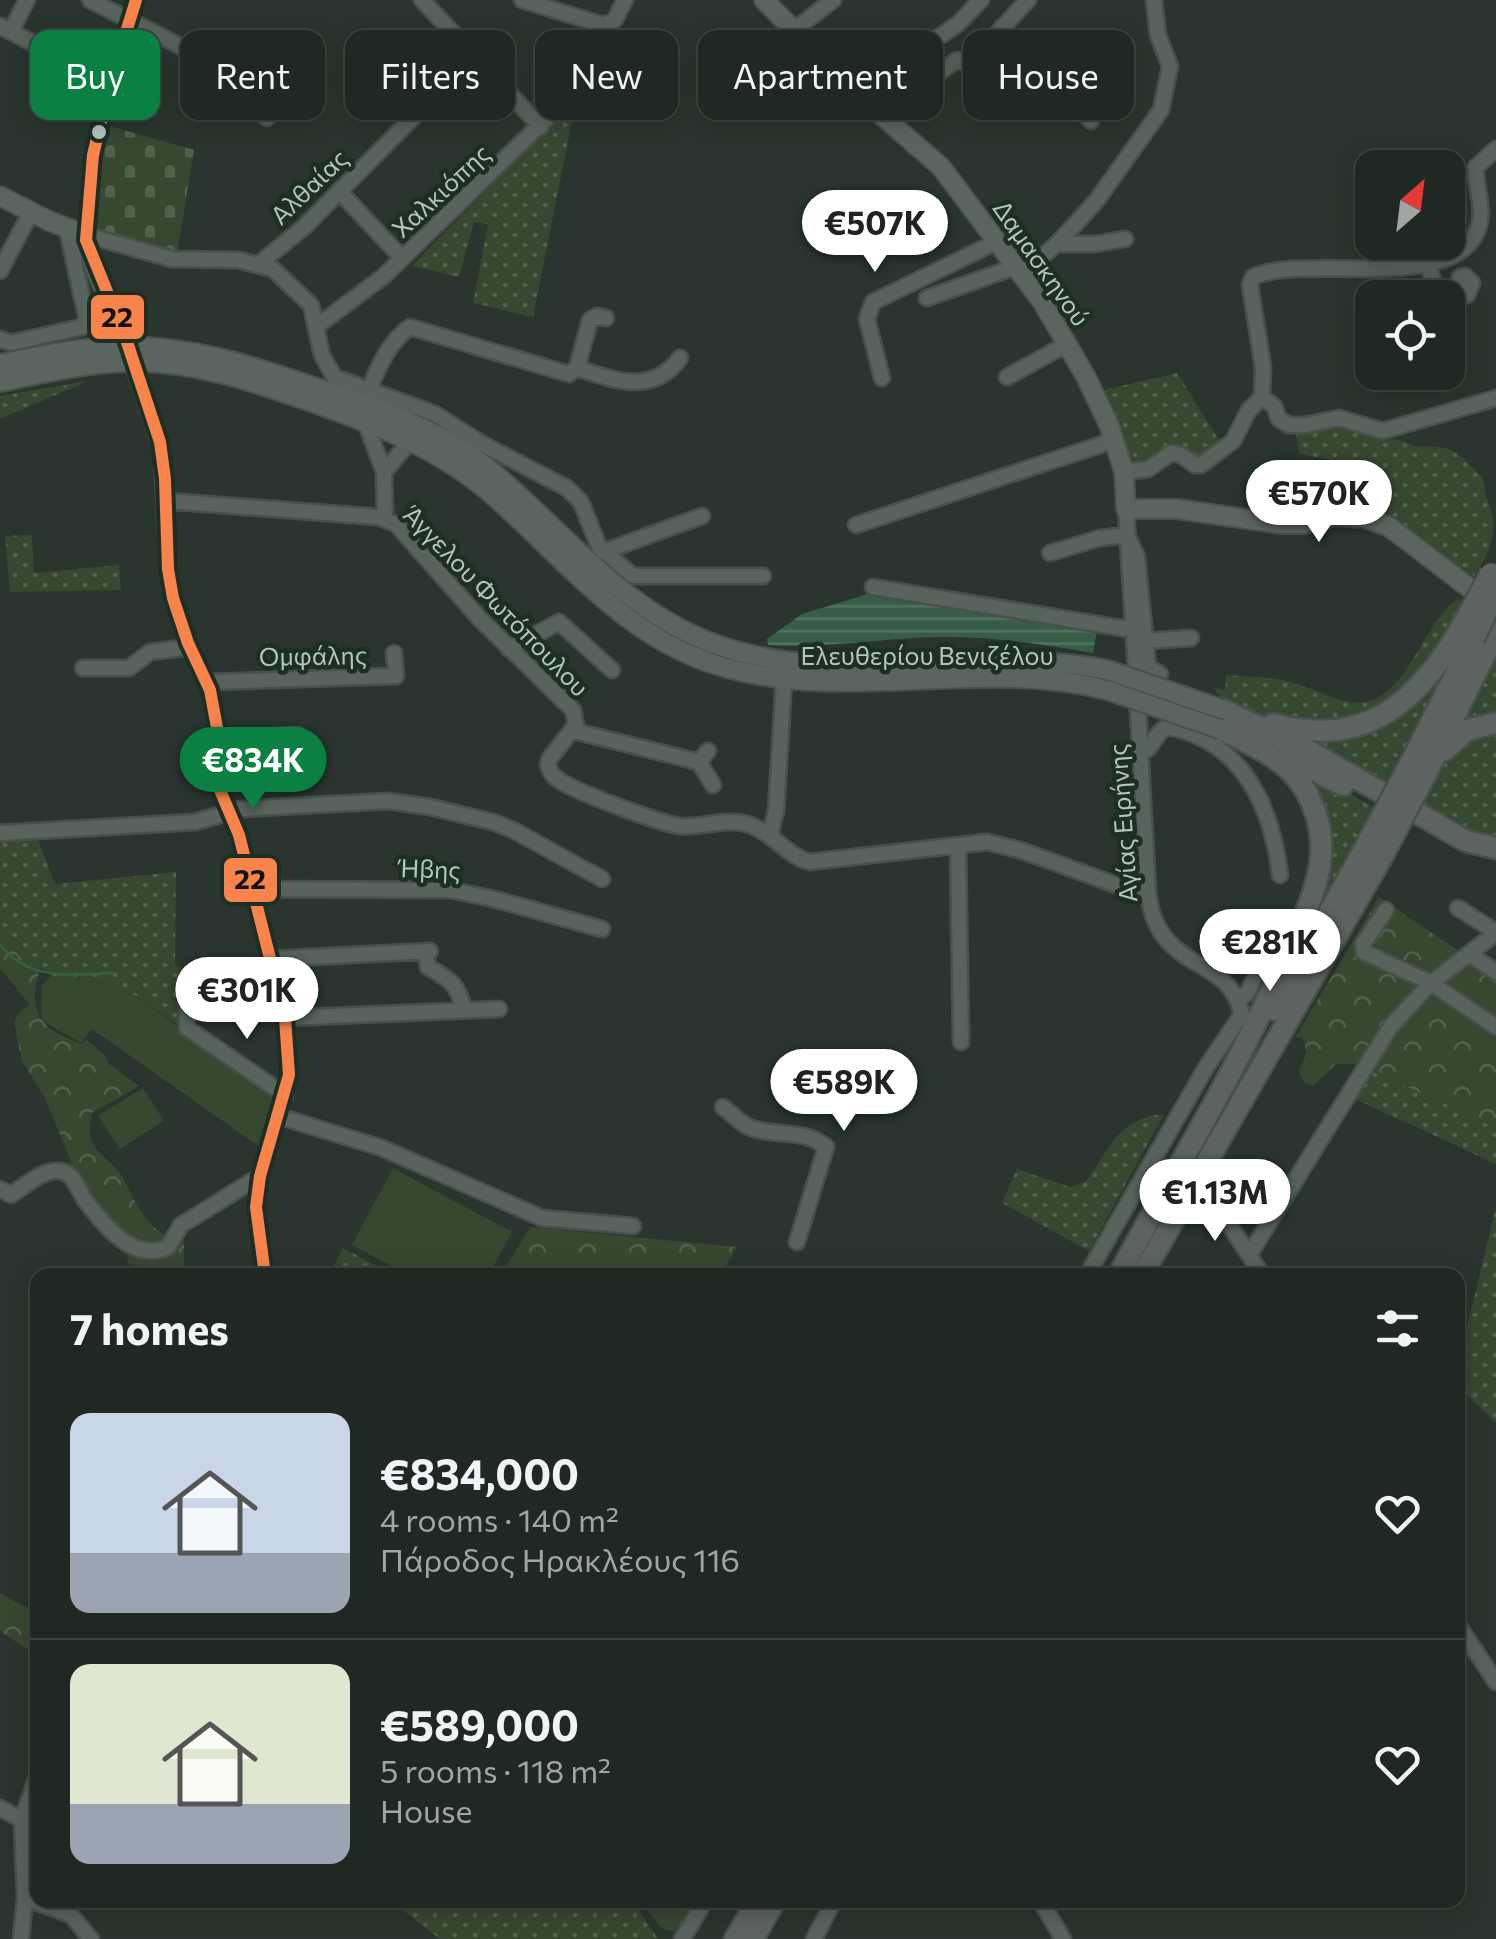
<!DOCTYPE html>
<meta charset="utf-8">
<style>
:root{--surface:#1f2822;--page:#27302a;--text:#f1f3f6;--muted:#a1a6a5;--line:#3c4440;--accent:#0b8043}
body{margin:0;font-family:Commissioner,sans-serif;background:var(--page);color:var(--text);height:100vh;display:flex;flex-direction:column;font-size:38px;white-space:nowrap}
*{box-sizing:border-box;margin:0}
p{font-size:32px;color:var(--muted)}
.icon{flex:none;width:55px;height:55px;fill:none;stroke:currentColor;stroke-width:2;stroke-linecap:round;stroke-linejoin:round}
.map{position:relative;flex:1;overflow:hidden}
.side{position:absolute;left:30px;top:1268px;width:1435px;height:640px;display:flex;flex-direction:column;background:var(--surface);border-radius:20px;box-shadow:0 5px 25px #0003,0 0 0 2px var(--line)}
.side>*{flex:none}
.top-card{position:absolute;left:30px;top:30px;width:1438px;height:90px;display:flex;gap:20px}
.needle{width:65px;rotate:28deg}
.buttons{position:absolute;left:1355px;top:150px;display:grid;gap:20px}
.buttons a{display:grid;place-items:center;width:110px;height:110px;border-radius:20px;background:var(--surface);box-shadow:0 5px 25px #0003,0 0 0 2px var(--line);font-size:50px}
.price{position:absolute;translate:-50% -85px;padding:0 22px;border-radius:35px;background:#fff;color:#222;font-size:32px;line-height:65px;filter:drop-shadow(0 2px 5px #0008)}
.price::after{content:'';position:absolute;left:50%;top:60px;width:30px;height:22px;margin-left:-15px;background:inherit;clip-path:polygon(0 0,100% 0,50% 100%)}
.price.current{background:var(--accent);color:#fff}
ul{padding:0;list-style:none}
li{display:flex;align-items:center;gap:30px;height:250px;padding:0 40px}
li+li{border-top:2px solid var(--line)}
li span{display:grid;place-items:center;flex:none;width:280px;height:200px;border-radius:20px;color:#555}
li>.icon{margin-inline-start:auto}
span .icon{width:120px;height:120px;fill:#fffc;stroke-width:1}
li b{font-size:42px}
h2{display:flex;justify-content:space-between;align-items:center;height:120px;padding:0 40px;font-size:42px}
.chip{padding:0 35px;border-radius:20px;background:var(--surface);box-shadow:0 5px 25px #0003,0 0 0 2px var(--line);font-size:35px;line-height:90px}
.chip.current{background:var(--accent);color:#fff}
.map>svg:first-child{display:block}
</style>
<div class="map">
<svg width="1496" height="1939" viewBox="0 0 1496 1939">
<defs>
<pattern id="grass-dots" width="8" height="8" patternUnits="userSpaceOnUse" patternTransform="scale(2.5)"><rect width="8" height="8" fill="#374831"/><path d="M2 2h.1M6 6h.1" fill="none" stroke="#52614d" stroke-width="1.8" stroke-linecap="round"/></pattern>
<pattern id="forest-crowns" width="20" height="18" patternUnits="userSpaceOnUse" patternTransform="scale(2.5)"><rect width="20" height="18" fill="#374831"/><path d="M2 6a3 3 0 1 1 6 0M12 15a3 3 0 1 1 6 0" fill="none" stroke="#52614d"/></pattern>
<pattern id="cemetery-stones" width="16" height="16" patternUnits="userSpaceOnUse" patternTransform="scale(2.5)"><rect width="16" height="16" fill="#374831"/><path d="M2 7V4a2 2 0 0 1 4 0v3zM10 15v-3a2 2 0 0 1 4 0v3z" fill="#52614d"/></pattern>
<pattern id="water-rules" width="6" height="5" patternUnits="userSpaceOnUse" patternTransform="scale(2.5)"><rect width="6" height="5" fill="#385d47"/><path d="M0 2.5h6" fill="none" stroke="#527360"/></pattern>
</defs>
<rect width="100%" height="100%" fill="#29352e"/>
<path fill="url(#grass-dots)" d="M565 109 574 111 533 317 473 303 488 224 474 222 459 277 412 266Z
M1177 373 1219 440 1199 461 1184 454 1146 464 1126 465 1099 391Z
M88 381 0 419V396Z
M1334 420C1360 426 1384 434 1408 444 1419 449 1428 445 1439 447 1457 448 1471 467 1483 478 1484 494 1489 502 1493 517 1496 544 1483 564 1468 584L1353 513 1357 465 1300 454 1295 430Z
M32 535 34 573 119 565 121 590 10 592 5 536Z
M1457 599 1461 601V606C1431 656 1395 722 1328 723 1312 723 1297 721 1281 720 1257 719 1227 710 1214 688L1225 690 1226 675C1246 677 1268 676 1287 681 1337 694 1363 726 1403 674 1421 650 1434 616 1457 599Z
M1474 620 1383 787 1302 737C1329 733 1363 733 1388 722 1427 705 1450 654 1474 620Z
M1496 653V717L1469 720 1464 717Z
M1496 729V844L1419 809 1454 744Z
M1291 761 1373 807 1292 957 1326 868Z
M0 835H36L55 884 176 872 175 965 184 968 178 1025 120 985 51 976 41 967 24 962 0 936Z
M1369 1070 1496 1126V1164L1351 1097Z
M1164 1114 1089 1251 1002 1203 1017 1169 1070 1187 1085 1182C1110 1150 1117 1118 1164 1114Z
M1496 1207V1423L1458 1386V1364Z
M343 1248 394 1275H329Z
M390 1900H632L658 1939H440Z"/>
<path fill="url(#forest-crowns)" d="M1379 897 1496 976V1126L1355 1064H1336L1313 1086 1303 1081 1299 1071 1307 1052 1302 1037 1295 1038Z
M0 936 24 961 41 967C25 1012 40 1029 82 1044L86 1039 105 1055 108 1063 139 1086 92 1113C82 1151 106 1152 121 1175 134 1196 141 1221 164 1234L163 1243 145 1249 110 1226 66 1168 71 1161 45 1098 22 1061 14 1022 21 1010 30 1005 0 968Z
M530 1227 737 1247 721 1275H501Z
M184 1229V1261L187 1275H141V1266L128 1264 127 1252 148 1256Z
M0 1593 21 1605 37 1609V1656L0 1631Z
M641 1900H699L679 1933 661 1928Z"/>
<path fill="url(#cemetery-stones)" d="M106 125 194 150 177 254 94 231 99 156Z"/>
<path fill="#374831" d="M51 976 120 985 277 1096 260 1147 92 1029 81 1043 41 1020 42 986Z
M143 1088 164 1121 120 1149 98 1116Z
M393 1168 512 1232 489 1275H409L352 1245Z"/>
<path fill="url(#water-rules)" d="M868 594 1097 630 1093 653C1042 644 991 636 939 637 881 638 825 649 768 645L767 639 802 614Z"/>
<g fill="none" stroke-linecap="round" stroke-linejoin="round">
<path stroke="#385d47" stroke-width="2.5" d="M0 945C30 981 70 975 113 973"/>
<g stroke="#47504b" stroke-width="19">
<path id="minor" d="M90 0 207 60 267 118
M136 0 110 84 93 155 86 235 172 259 238 260 273 269 311 305 322 355 334 377
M422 0 541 127
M522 0 603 25 614 21 625 0
M0 26 137 97
M1002 27 1091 121
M11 31 27 0
M793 31 833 0
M856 93 958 24 981 0
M880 114 957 60 969 64 1028 0
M339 191 402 258
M67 229 87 320
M1057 244 1097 200 1161 110 1170 66 1158 35 1154 0
M259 264 304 227 474 56
M1428 265 1437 291 1451 299 1467 295 1472 283 1465 276 1460 277 1455 298
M0 271 31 212
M1021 274 1057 244H1095L1125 239
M927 298 1015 267
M317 326 384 276 587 79
M0 339 11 343 82 327 94 307 107 298
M130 355 162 451 168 569 173 598 188 643 210 690 218 733 220 790 239 835 285 1018 289 1075 260 1176 256 1207 265 1275
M577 368C613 380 652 396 680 358
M334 377 435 414 484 445 567 488 581 502 599 547 633 576H763
M1007 377 1067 344
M882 378 867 319 873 302 996 242
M370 388C379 365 389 342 410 327L569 374 577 368 590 320 597 316 606 318
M1262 397 1263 367 1250 285 1253 277C1304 252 1466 298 1480 221 1483 204 1475 185 1476 167L1496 149
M1262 397 1274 406 1279 419 1289 425H1306L1339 418 1383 431 1496 398
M365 421 384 472 385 517
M384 472 411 440
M1124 472 1148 469 1171 453 1181 455 1195 465H1201L1233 441 1249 410 1262 397
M167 501 378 517 396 524 479 618 573 710 576 725 550 758 548 765C551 772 550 773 556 778 571 791 660 823 680 826 704 828 726 817 750 825 773 833 786 855 809 862L987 842 1020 850 1122 887 1148 892
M1126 509 1136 670
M856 525 1115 440
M603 552 702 516
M1050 553 1100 538 1127 535 1137 557 1148 667 1160 674
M873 587 1133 630
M1145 641 1191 638
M509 649 559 622 612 670
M83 668H129L150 652 190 647
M207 682 396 676 394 653
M574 731 699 762
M218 739 298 735
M1140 753C1155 749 1154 731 1168 727 1243 741 1272 807 1280 875
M699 762 713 785
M699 762 708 751
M0 833 195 822 241 809 388 801 430 807 493 822 513 830 602 879
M770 835 776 811 784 680
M958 846 961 1042
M252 889 451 890 494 899 602 929
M1458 908 1496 932
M1386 910 1363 944 1364 952 1431 983 1496 1027
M426 951 428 967C452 981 457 983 464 1010
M1471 955 1496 972
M270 959 430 951
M187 1000V1028L285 1095
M1238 1001 1248 992 1266 953
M285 1018 499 1009
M723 1107C731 1113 740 1123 749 1127 774 1138 802 1127 826 1147L797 1242
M278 1116 382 1148 542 1218 633 1226
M0 1189 11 1195C23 1187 45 1168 60 1171 74 1173 78 1190 85 1200 103 1224 134 1264 168 1247L181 1225 260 1176
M1207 1190 1262 1275
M1249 1255 1391 1026 1431 983 1496 933
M1087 1275 1205 1069 1242 1014C1227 951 1158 976 1148 892L1138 710
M1458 1625 1496 1682
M0 1808 22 1820
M25 1898 71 1915 91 1939
M1040 1900 1063 1939
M21 1939 25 1898 22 1820 38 1774
M682 1939 706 1900
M814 1939 834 1900"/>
</g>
<g stroke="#47524c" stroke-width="22">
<path id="major" d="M764 0 856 93 941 167 1043 303 1086 377 1109 425 1124 472 1126 509H1177L1281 524H1303L1335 516 1365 518 1388 526 1488 602
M0 196 49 221 86 235V245L128 347
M0 364C37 357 75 348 112 347 188 343 256 367 326 391 387 412 446 432 495 474 564 533 622 608 709 642 836 691 976 643 1108 670
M0 382C44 373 89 362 134 362 193 362 248 380 303 399 373 424 440 447 496 498 566 560 624 636 717 665 844 705 978 657 1107 690"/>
</g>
<g stroke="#46514b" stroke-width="25">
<path id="highway" d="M1221 709 1302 747 1466 841 1496 848
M1273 724C1367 750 1420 700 1464 623
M1445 750 1467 730 1496 723
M1280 753 1343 785
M1412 760 1474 638
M1428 770 1496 632
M1275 1010 1366 846
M1119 1275C1174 1171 1237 1072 1283 964 1297 931 1315 899 1320 864 1323 844 1320 822 1312 804 1296 762 1257 747 1220 729
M1142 1275 1383 855
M735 1939 758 1900
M753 1939 775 1900"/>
</g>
<use href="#minor" stroke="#58635d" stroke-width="14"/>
<use href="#major" stroke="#5b655f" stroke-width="18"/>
<use href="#highway" stroke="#5d6360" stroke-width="20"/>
<g stroke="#47524c" stroke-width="22" stroke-linecap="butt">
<path id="major-bridge" d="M1108 670 1221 709
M1107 690 1220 729"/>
</g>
<g stroke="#46514b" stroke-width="25" stroke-linecap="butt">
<path id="highway-bridge" d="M1464 623 1491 573
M1474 638 1496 593
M1366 846 1412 760
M1383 855 1428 770"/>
</g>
<use href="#major-bridge" stroke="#5b655f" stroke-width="18"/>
<use href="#highway-bridge" stroke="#5d6360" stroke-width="20"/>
<g stroke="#1d2f25" stroke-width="20">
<path id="bus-1" d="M136 0 110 84 93 155 86 240 124 333 160 442 165 479 168 569 173 598 188 643 210 690 218 733 220 790 239 835 285 1018 289 1075 260 1176 256 1207 265 1275"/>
</g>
<use href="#bus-1" stroke="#f8844c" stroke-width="12"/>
</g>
<circle fill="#b3c6bc" stroke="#1d2f25" stroke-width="4" cx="99" cy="132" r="9"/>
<g text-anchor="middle" stroke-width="9" stroke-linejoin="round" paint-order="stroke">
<g font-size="25" fill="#b3c6bc" stroke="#1d2f25">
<text transform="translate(309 187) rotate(-44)" y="9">Αλθαίας</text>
<text transform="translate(441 191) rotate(-43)" y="9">Χαλκιόπης</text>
<text transform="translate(1041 263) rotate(55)" y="9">Δαμασκηνού</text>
<text transform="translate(496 601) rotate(46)" y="9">Άγγελου Φωτόπουλου</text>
<text transform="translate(313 656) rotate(-1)" y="9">Ομφάλης</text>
<text x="927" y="665">Ελευθερίου Βενιζέλου</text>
<text transform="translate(1123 823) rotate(-94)" y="9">Αγίας Ειρήνης</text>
<text transform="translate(430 869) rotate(2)" y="9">Ήβης</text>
</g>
</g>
<g stroke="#1d2f25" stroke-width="4">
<rect x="89" y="293" width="57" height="48" rx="10" fill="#f8844c"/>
<rect x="222" y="856" width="57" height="48" rx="10" fill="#f8844c"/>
</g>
<g font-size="28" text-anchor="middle" font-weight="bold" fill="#111">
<text x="117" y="327">22</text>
<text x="250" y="889">22</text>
</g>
</svg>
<div class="buttons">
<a><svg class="needle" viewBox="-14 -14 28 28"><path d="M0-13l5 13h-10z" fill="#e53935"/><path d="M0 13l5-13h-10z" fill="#a1a6a5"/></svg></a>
<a><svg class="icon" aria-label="locate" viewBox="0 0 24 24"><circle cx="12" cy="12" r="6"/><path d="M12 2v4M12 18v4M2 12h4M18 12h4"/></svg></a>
</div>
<b class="price" style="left:875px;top:275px">€507K</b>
<b class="price" style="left:1319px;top:545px">€570K</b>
<b class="price current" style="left:253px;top:812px">€834K</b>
<b class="price" style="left:1270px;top:994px">€281K</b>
<b class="price" style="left:247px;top:1042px">€301K</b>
<b class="price" style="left:844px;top:1134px">€589K</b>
<b class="price" style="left:1215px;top:1244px">€1.13M</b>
<div class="top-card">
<a class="chip current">Buy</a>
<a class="chip">Rent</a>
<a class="chip">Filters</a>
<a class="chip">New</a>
<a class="chip">Apartment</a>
<a class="chip">House</a>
</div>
<section class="side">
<h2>7 homes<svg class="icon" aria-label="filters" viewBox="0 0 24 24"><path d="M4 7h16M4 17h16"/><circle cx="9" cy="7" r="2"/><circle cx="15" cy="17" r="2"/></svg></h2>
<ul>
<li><span style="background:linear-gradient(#c9d6e8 70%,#9aa5b1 0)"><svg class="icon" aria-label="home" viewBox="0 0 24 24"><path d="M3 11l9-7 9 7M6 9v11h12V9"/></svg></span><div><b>€834,000</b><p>4 rooms · 140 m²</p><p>Πάροδος Ηρακλέους 116</p></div><svg class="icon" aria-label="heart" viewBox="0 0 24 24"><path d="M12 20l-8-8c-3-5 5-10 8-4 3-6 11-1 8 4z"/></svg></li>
<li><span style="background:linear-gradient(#dfe7d0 70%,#9aa5b1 0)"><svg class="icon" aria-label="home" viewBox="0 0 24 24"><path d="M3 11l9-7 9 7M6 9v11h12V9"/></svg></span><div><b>€589,000</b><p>5 rooms · 118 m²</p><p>House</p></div><svg class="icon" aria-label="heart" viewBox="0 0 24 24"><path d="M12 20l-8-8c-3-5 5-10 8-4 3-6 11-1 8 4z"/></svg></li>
</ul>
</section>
</div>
